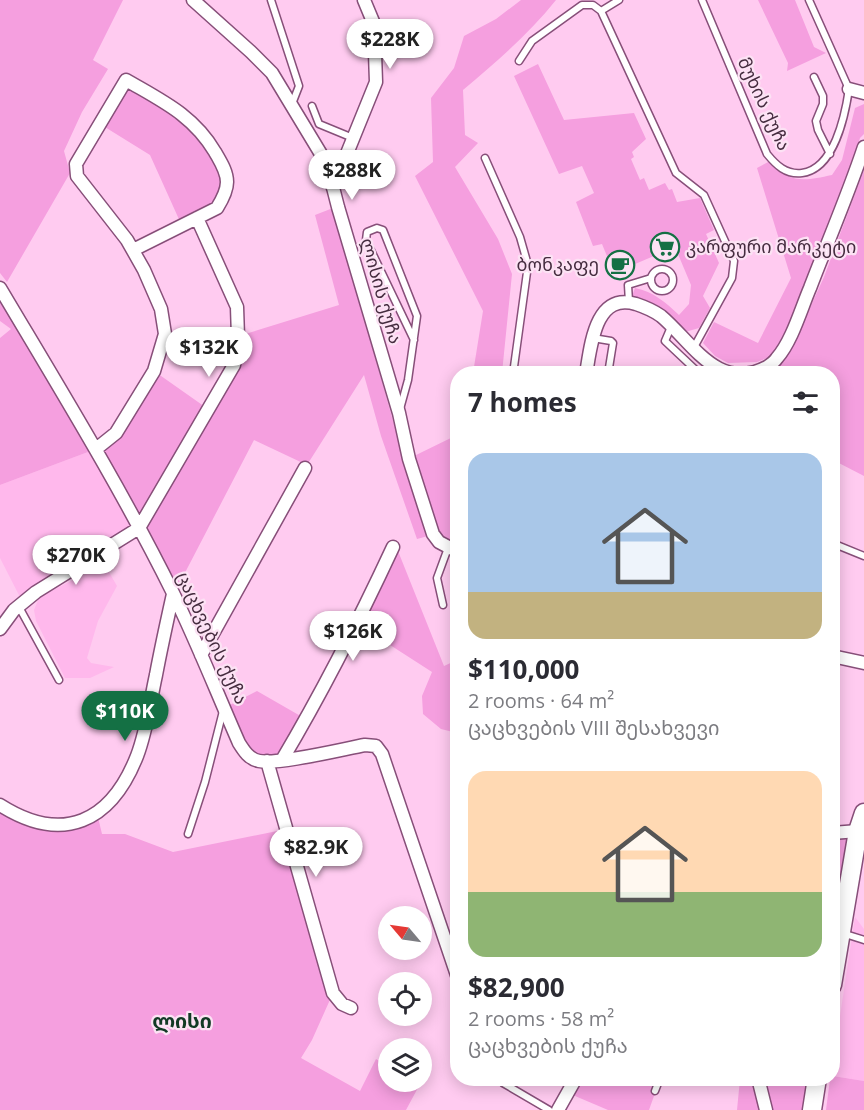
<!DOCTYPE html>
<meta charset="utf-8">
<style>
:root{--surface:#fff;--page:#f2f2f3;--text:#2b2b33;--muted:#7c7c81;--accent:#147044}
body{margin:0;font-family:"Open Sans","Noto Sans Georgian",sans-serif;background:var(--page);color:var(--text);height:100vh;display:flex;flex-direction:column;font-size:22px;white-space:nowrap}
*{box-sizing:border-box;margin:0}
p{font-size:20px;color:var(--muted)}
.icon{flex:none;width:33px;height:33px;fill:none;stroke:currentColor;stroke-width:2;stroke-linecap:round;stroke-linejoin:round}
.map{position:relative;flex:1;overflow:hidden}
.drawer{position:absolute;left:450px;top:366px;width:390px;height:720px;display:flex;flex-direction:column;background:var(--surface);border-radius:24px;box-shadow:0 3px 15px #0003}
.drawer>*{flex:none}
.needle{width:39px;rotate:299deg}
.fabs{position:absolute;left:378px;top:906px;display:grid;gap:12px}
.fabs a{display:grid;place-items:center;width:54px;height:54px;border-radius:50%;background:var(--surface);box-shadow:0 3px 15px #0003;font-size:30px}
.price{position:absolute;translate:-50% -51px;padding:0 14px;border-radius:21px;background:#fff;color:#222;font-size:20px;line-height:39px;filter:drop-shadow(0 2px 3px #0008)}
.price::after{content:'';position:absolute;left:50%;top:36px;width:18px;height:14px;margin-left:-9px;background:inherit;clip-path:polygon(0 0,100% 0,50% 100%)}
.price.active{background:var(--accent);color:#fff}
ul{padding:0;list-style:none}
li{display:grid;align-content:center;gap:12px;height:318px;padding:0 18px}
li span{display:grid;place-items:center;height:186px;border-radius:18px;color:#555}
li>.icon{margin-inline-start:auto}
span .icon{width:108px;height:108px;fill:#fffc;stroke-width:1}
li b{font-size:26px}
h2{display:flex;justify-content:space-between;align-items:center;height:72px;padding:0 18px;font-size:26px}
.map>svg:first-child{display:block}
</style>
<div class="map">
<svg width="864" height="1110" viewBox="0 0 864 1110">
<rect width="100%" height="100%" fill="#ffcbf0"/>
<path fill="#ffb8ec" d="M96 449 139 528 22 601 0 558V485Z
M97 568 109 572 117 586 98 621 87 658 91 663 114 667 90 678H65L36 621 34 610 38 600 45 594Z
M855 917 864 929V1081L833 1076V1062Z"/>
<path fill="#f59fdf" d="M0 0H123L93 60 108 69 82 112 64 151 70 173 7 282 0 273Z
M521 0H556C529 34 496 62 463 90L465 135 478 143 455 167 498 239 512 274 502 373H473L483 311 415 176 433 162 431 98 454 68 464 36 496 19Z
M758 0H795L814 47 826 53 787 71 788 63Z
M538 64 564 120 634 113 646 139 632 152 634 157 631 159 640 180 644 178 649 190 665 183 669 190 672 189 677 202 700 198 714 230 706 234 719 263 703 296 710 308 699 328 685 332 660 309 632 296 635 288C654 292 665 302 679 315L689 304 691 285 675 247 614 273 602 244 593 246 576 202 594 193 582 166 559 174 514 76Z
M126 80 181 112 223 166 224 195 182 226 150 155 100 124Z
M864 104V134L860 138 842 195 792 319 772 356 757 362 728 363 715 356 703 343 714 322 758 343 791 278 757 168 770 161C790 184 804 181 832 175L842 160 855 108Z
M864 170V476L833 460 832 374H764L774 370 791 349 824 277Z
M333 208C365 317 393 428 428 536L417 539 381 436 364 375 307 465 254 440 176 590 144 526 237 366 242 335 339 305 315 215Z
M0 298 96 449 116 433 154 371 208 409 139 528 96 449 0 485V338L11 329 0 321Z
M457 435V542L455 543 440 535 435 527 414 456Z
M398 551 444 666 457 660V733L441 729 423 714 422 696 432 672 359 625Z
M257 691 304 718 282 760 253 758 224 708Z
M0 805 47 825 97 813 102 834H125L173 852 287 829 333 993 312 1040 301 1058 360 1091 376 1059 388 1066V1082H416L420 1084 406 1110H0Z
M858 831 833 983V833Z
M833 1076 864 1081V1110H826L830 1079 832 1078Z
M576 1079H660L649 1110H608L568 1093Z
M740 1079H817L812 1110H737Z"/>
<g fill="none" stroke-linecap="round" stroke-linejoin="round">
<g stroke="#874f79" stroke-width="9">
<path id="lane" d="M271 0 299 86 292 104
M702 0 767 154C776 165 786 175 802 173 834 169 845 116 849 89L809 0
M601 11 619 0
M519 61 532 41 582 5H593L601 11 676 173 704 195 734 261 732 278 693 349
M814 77 823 96V104L816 121 818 130 830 154
M312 106 319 124 353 138
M485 158 520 237 528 265 513 374
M651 280a11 11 0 1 1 22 0a11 11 0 1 1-22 0Z
M629 302 628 285 651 278
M671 327 665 341 700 374
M593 338 611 341 613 343 608 374
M400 409 408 380 417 316 383 230 377 228 367 232 366 240 414 340
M832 543 864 556
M443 605 437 578 448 548
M19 607 59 680
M188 834 205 782 223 711
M842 933 864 940
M503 1083 549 1110
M655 1091 660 1078"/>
</g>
<g stroke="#874f79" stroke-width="15">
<path id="street" d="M193 0 251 52 272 73 327 164 338 207 399 413 409 459 433 534 439 542 458 552
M849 89 864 93
M333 188 376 82 374 24 364 0
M0 288C60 389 121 488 173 593 197 642 217 693 239 743 244 751 249 759 259 761 278 765 343 749 365 745L376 746 382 754 458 978
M586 374C591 345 595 292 636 304 645 307 654 311 661 316 692 342 718 393 767 367 770 365 775 361 777 358 792 341 801 309 810 288 828 241 848 195 864 147
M96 449 116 433 154 371 165 334 161 309 144 270 127 240 77 176 76 164 126 80C162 101 193 115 215 152 220 161 227 171 227 182 227 191 222 200 217 208L133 250
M0 629 14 610 36 592 139 528 234 365 238 337 237 307 197 218
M201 655 305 468
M832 656 864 663
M282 760C323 691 359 620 393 547
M267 761 333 993 342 1004 351 1008
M0 805C63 845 111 822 137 756 147 730 150 702 156 675 161 648 167 621 173 594
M832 833 858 831
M758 1078 766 1110
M558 1110 576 1078"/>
</g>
<g stroke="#874f79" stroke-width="21">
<path id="secondary" d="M832 985 858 831 864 813
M812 1110 817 1078"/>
</g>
<use href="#lane" stroke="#fff" stroke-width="6"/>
<use href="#street" stroke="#fff" stroke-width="12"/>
<use href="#secondary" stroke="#fff" stroke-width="18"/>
</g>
<defs>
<g id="supermarket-ring" transform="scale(1.5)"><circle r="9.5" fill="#fce2f4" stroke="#147044" stroke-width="1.5"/><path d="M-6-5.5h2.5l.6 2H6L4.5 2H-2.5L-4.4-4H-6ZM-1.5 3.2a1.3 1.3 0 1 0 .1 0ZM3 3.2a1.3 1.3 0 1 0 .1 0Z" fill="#147044"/></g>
<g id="cafe-ring" transform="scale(1.5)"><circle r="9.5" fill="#fce2f4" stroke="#147044" stroke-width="1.5"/><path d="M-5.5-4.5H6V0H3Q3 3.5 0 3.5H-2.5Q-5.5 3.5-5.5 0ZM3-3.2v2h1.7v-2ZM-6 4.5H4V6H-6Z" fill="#147044"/></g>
</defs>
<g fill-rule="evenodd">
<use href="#supermarket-ring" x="665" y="247"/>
<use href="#cafe-ring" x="620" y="265"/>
</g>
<g text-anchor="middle" stroke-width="4.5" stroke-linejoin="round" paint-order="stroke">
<g font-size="18" fill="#452c3f" stroke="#fce2f4">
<text transform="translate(764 104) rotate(65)" y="6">მუხის ქუჩა</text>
<text transform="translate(381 291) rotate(74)" y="6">ლისის ქუჩა</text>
<text transform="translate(212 638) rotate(65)" y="6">ცაცხვების ქუჩა</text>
</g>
<g font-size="18" fill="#452c3f" stroke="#fce2f4" text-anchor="start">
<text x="686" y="253">კარფური მარკეტი</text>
<text x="599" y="271" text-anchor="end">ბონკაფე</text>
</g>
<g font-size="20" font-weight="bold" fill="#123a25" stroke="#fce2f4">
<text x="182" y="1028">ლისი</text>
</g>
</g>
</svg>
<div class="fabs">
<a><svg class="needle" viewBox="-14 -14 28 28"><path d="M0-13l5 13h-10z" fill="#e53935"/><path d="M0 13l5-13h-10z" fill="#7c7c81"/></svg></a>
<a><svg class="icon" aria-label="locate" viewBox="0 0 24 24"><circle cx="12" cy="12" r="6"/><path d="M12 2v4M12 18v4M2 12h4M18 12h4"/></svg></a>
<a><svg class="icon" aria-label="layers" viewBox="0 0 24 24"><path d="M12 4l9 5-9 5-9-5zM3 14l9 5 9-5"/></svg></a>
</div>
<b class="price" style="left:390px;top:70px">$228K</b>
<b class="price" style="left:352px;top:201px">$288K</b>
<b class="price" style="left:209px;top:378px">$132K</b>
<b class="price" style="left:76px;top:586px">$270K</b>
<b class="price" style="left:353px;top:662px">$126K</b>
<b class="price active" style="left:125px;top:742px">$110K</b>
<b class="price" style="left:316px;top:878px">$82.9K</b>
<section class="drawer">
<h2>7 homes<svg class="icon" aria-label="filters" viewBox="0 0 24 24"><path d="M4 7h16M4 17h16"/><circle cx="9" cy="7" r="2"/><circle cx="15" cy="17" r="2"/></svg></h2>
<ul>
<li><span style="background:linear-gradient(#a9c7e8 75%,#c2b280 0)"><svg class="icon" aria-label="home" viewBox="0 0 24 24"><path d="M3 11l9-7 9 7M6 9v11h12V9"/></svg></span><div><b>$110,000</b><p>2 rooms · 64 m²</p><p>ცაცხვების VIII შესახვევი</p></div></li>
<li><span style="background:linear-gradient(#ffd9b3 65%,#8fb573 0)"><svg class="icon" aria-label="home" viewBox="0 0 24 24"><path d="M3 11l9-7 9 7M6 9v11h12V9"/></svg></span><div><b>$82,900</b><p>2 rooms · 58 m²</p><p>ცაცხვების ქუჩა</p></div></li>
</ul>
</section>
</div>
